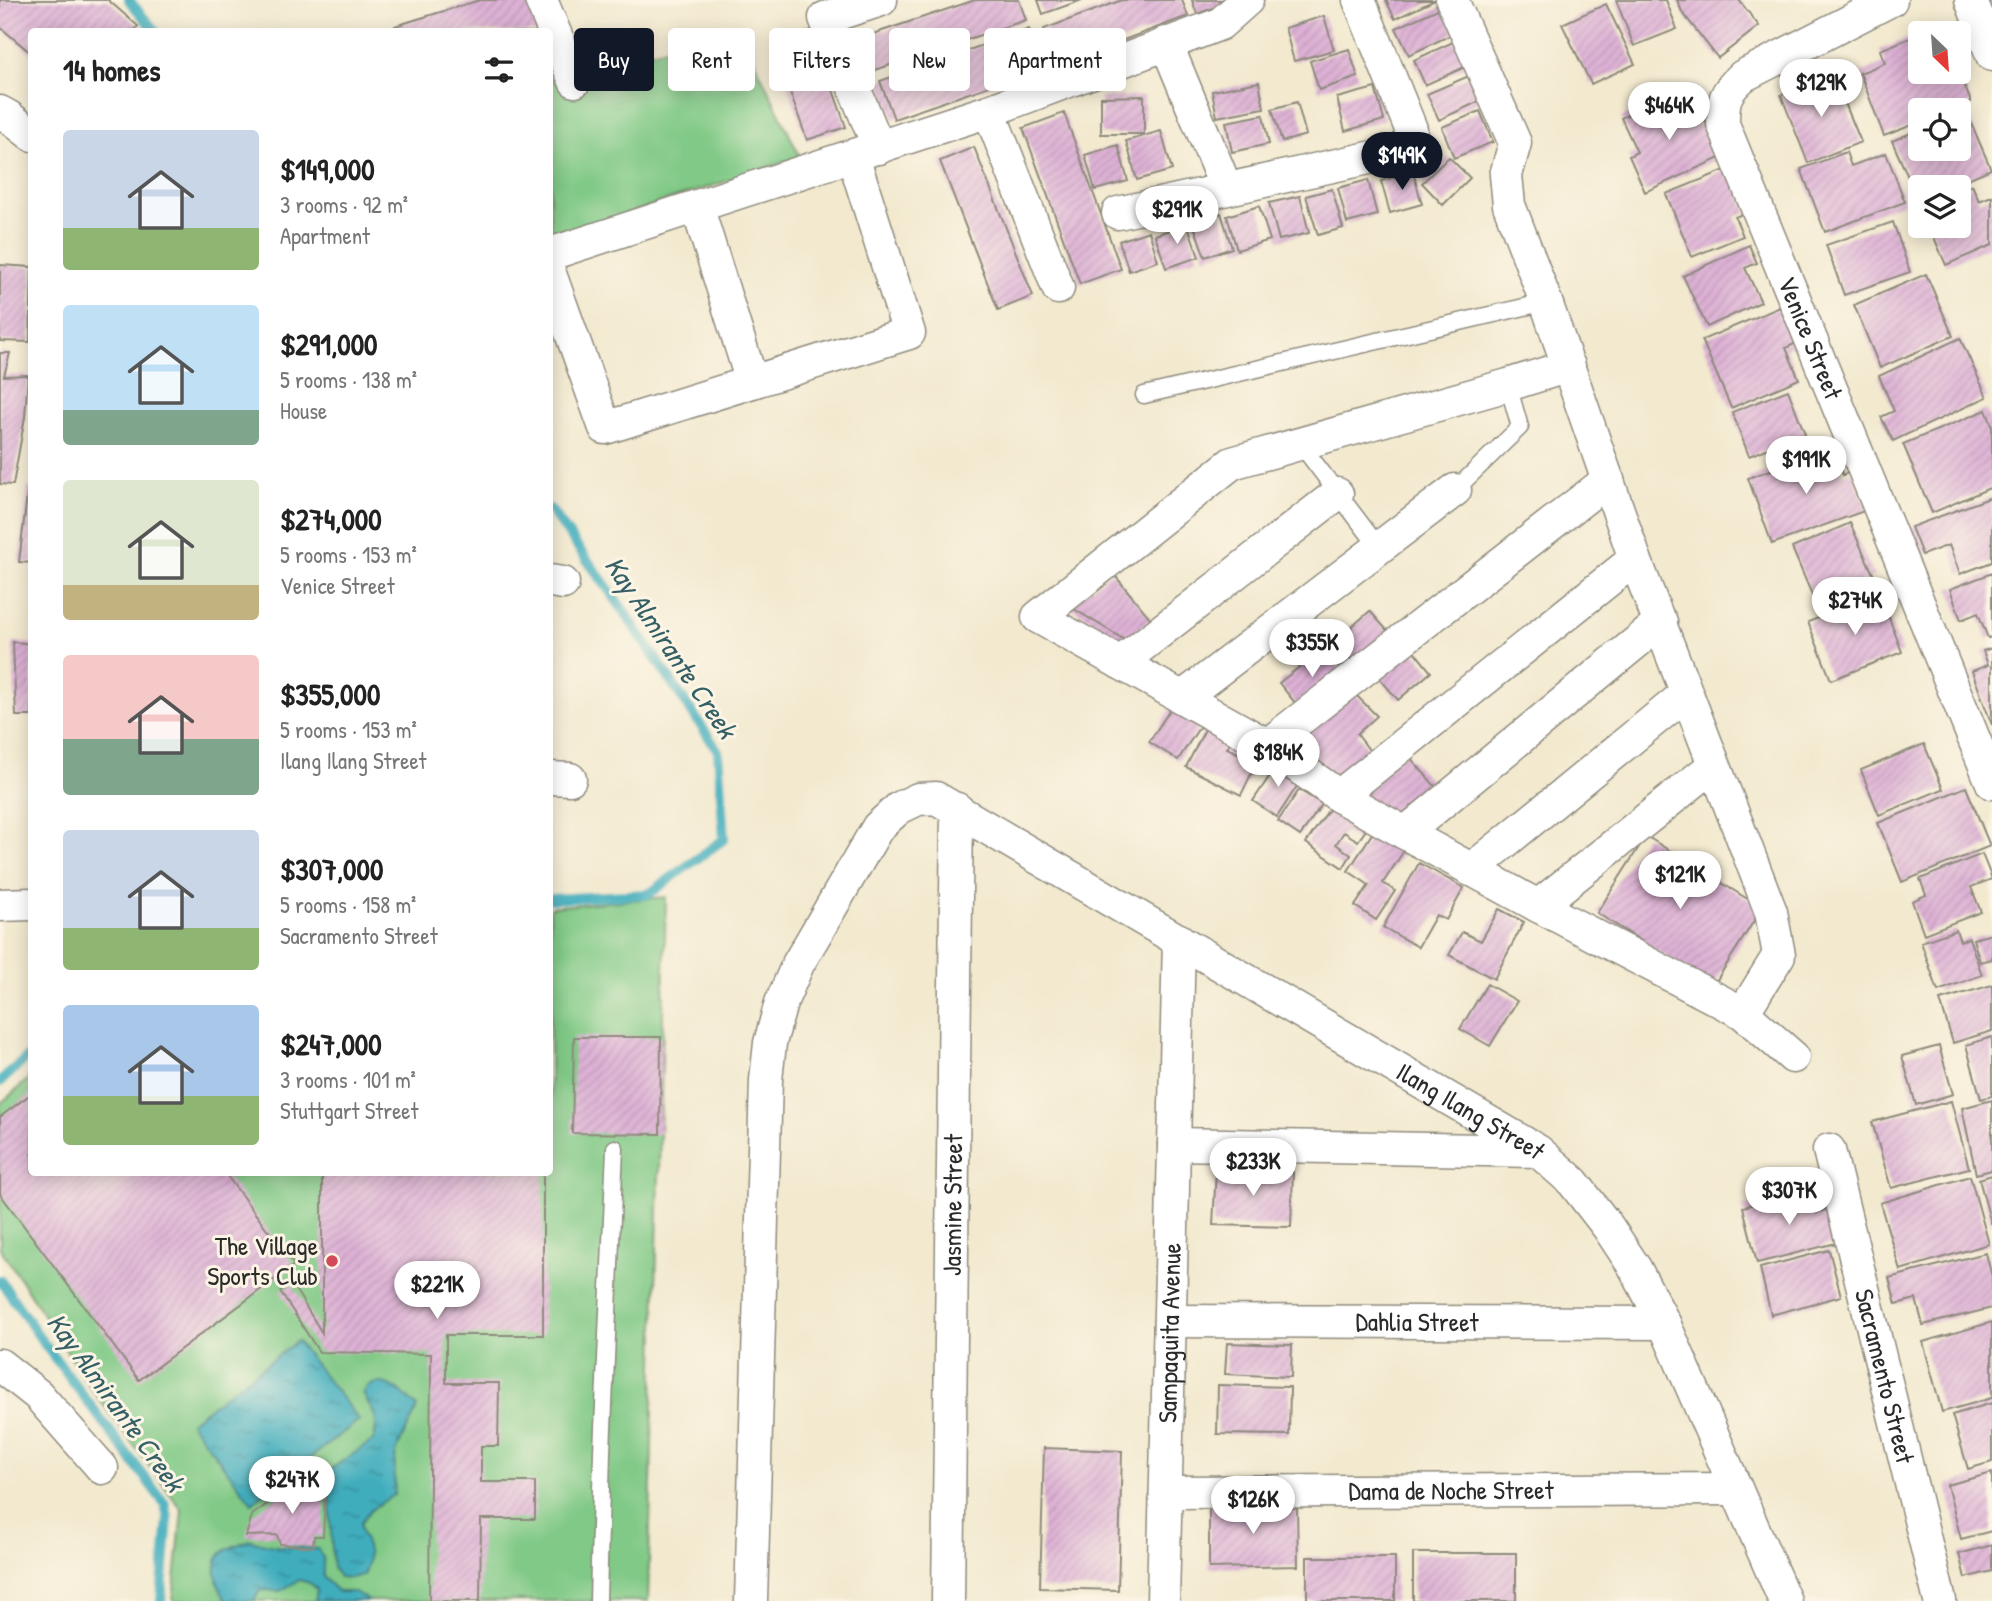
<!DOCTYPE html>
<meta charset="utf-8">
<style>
:root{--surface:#fff;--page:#f6f6f6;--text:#222;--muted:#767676;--accent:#111827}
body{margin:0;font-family:"Patrick Hand",sans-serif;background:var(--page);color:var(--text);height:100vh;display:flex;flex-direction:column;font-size:26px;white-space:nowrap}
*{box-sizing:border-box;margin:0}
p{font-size:23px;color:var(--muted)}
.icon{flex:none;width:38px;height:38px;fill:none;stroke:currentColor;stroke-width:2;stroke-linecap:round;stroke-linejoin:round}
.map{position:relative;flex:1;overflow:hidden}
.details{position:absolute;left:28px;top:28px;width:525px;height:1148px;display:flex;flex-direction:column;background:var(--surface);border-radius:7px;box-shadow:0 4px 18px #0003}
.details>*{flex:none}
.hud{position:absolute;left:574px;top:28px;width:665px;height:63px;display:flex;gap:14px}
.needle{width:46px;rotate:155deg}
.fabs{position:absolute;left:1908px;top:21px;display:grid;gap:14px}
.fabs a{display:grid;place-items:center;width:63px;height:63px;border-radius:7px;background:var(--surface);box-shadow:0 4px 18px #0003;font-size:35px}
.price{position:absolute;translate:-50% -60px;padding:0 16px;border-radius:24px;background:#fff;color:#222;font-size:23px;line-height:46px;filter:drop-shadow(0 2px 4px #0008)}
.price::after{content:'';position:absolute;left:50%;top:42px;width:21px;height:16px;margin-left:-10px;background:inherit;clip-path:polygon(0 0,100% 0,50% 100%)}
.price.current{background:var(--accent);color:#fff}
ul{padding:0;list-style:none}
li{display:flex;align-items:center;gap:21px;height:175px;padding:0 35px}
li span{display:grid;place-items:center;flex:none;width:196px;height:140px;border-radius:7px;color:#555}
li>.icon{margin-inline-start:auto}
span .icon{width:84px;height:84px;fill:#fffc;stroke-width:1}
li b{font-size:30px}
h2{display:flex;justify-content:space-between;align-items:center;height:84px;padding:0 35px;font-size:30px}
.tag{padding:0 24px;border-radius:7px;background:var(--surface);box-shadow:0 4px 18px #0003;font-size:24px;line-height:63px}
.tag.current{background:var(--accent);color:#fff}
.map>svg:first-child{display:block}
</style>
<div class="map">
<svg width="1992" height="1601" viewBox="0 0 1992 1601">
<defs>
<pattern id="water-ripples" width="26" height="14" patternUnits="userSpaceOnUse" patternTransform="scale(1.75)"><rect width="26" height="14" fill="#3fadbd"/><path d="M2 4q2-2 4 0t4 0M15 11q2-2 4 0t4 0" fill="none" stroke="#358d9a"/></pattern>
<pattern id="building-hatch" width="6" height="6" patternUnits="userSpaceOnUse" patternTransform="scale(1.75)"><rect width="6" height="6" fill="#ddb1d5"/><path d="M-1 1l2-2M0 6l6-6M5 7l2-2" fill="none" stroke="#be98b7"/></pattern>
</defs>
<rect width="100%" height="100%" fill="#fcf5e5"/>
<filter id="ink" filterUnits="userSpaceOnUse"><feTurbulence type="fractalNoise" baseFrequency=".0143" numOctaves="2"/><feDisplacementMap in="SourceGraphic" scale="14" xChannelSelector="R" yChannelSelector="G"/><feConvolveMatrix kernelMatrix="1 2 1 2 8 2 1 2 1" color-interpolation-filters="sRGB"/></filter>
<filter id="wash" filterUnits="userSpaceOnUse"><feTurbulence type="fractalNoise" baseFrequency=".00686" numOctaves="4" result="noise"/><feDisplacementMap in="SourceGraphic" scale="28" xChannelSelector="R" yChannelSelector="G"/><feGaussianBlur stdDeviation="1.57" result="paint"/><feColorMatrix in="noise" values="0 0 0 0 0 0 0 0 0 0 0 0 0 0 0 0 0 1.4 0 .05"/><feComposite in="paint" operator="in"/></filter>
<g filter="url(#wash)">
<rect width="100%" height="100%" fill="#f2e9cf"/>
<path fill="#80c986" stroke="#567a58" stroke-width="2" d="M739 28 800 157 550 239V80Z
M666 897 648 1601H173L182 1510 90 1387 0 1248V1104L31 1077 32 1172H550V907Z"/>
<path fill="url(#water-ripples)" stroke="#356c74" stroke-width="2" d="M297 1341 359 1420 252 1503 190 1422Z
M376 1383C394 1382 404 1395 417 1407 412 1424 399 1439 396 1454 393 1467 396 1481 394 1495 386 1500 377 1505 370 1511 353 1527 363 1531 367 1547 370 1555 367 1567 363 1575L351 1578 339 1577 333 1568 328 1471 374 1440C379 1412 374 1417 363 1393L367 1387Z
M250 1540 273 1546 318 1549 323 1558V1577L338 1592H355L369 1601H315L317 1589 310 1583 299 1580 280 1591 260 1590 254 1601H227C216 1586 208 1560 228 1549 235 1545 243 1543 250 1540Z"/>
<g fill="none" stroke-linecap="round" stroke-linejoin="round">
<path stroke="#3fadbd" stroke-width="10" d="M129 0 156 32
M550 509 612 594 718 751 724 839 649 894 550 899
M0 1082 32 1053
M0 1280 45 1345 165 1504 168 1518 161 1601"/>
</g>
<g id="blocks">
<path fill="url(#building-hatch)" d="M0 0H108L138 26 133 32H32V54L0 27Z
M480 0H528L538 32H397L395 26Z
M975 0H1019L1026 20 872 71 861 38Z
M1038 0H1082L1043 14Z
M1122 0H1182L1188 16 1057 65 1044 29Z
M1192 0H1235L1197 14Z
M1386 0H1435L1395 19Z
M1616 0H1666L1677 29 1634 46Z
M1677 0H1739L1759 26 1718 58 1682 12Z
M1606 4 1635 64 1591 84 1562 24Z
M1442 7 1455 33 1409 55 1396 28Z
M1324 16 1334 50 1294 61 1285 28Z
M1941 26 1944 33H1923Z
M1029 29 1042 68 894 119 880 81Z
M812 30 846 127 807 140 773 44Z
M1920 34V72H1959L1971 102 1950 110H1920V122L1884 136 1860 73 1885 63 1880 50Z
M1455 41 1467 66 1425 85 1414 60Z
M1349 49 1358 77 1319 90 1310 61Z
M1833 74 1861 142 1808 163 1781 95Z
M1471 75 1482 100 1439 120 1427 94Z
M1259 82 1264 108 1217 117 1212 91Z
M1375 88 1384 120 1345 131 1337 98Z
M1144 96V134H1101V97Z
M1666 97 1670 106 1685 99 1697 125 1708 120 1724 156 1645 192 1629 156 1637 152 1621 118Z
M1297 102 1306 135 1282 142 1272 109Z
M1965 109 1991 169 1949 187H1920V204L1892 141 1920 129V149H1958V112Z
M1480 111 1493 142 1454 158 1442 127Z
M1064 113 1121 269 1080 284 1023 128Z
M1263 115 1269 144 1232 152 1226 122Z
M1161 131 1172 170 1137 180 1126 141Z
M1118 145 1128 181 1095 190 1085 155Z
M974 147 1033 296 998 310 940 161Z
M1846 152 1851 166 1886 153 1905 202 1825 232 1801 169Z
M1449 157 1470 178 1443 205 1422 183Z
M1730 168 1747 212 1735 217 1743 236 1692 257 1666 194Z
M1413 172 1422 204 1390 213 1381 181Z
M1368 180 1377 215 1347 223 1338 188Z
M1972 185 1979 201 1992 196V245L1946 265 1929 226H1958V191Z
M1332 189 1343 228 1318 235 1306 196Z
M1300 196 1309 233 1279 240 1269 203Z
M1259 206 1270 240 1237 250 1227 216Z
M1221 213 1232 248 1205 257 1193 223Z
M1893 222 1910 272 1844 295 1826 245Z
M1187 224 1199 257 1166 268 1155 235Z
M1149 231 1158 261 1129 271 1119 241Z
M1749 245 1757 263 1745 268 1761 302 1707 327 1683 276Z
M0 265 32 267 30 342 0 341Z
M1926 274 1953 336 1880 368 1854 305Z
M1780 307 1796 343 1786 348 1799 379 1731 408 1702 340Z
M1960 338 1987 397 1893 441 1881 417 1894 411 1879 376Z
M0 353H10L4 376 28 375 25 417 13 485 0 484Z
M1788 390 1805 434 1749 456 1732 412Z
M1986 410 1992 425V487L1932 513 1903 444Z
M1833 448 1843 475 1853 471 1867 510 1772 544 1748 478Z
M28 487H32V563L19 562Z
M1992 497V562L1960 574 1949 545 1922 555 1911 527Z
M1850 523 1874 576 1815 602 1792 548Z
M1112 572 1151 619 1125 640 1069 606Z
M1992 573V637L1988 638 1978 613 1961 620 1950 589Z
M1880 594 1902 652 1831 680 1808 622Z
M1370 611 1393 637 1356 668 1334 642Z
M13 642 32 644V716H16Z
M1410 646 1431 672 1398 700 1376 674Z
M1324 648 1345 674 1300 709 1279 683Z
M1992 648V725L1972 671 1988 665 1983 651Z
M1353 692 1377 716 1357 734 1376 759 1340 787 1287 744Z
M1175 702 1204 720 1178 760 1149 742Z
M1209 721 1234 733 1227 748 1257 762 1241 795 1186 767Z
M1924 744 1943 789 1879 815 1861 770Z
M1403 749 1441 793 1405 824 1351 793Z
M1279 762 1303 777 1277 817 1253 801Z
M1966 787 1990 846 1902 882 1878 823Z
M1299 790 1322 804 1300 836 1278 821Z
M1336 799 1371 823 1358 841 1344 832 1336 844 1351 855 1343 868 1306 843Z
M1375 829 1405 849 1383 883 1395 891 1376 920 1355 906 1369 885 1348 871Z
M1646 836 1762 908 1713 986 1597 913Z
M1982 854 1992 879 1971 887 1981 912 1924 934 1912 901 1926 895 1920 879Z
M1419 863 1464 888 1446 920 1436 915 1418 947 1383 927Z
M1499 909 1524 922 1494 979 1449 955 1462 932 1481 941Z
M1956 930 1960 941 1969 938 1982 975 1938 991 1921 942Z
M1992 934V959L1980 962 1973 939Z
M1487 984 1517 1001 1490 1046 1460 1029Z
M1992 985V1031L1953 1043 1940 1000Z
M574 1037H661L660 1134 572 1133Z
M1992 1037V1096L1981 1099 1966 1045Z
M1939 1046 1953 1094 1916 1105 1902 1056Z
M32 1093V1172H224L294 1265 139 1380 0 1194V1117Z
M1992 1100V1170L1976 1174 1962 1108Z
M1951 1101 1969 1168 1891 1188 1872 1122Z
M1216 1169 1293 1172 1291 1227 1213 1225Z
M322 1172H543V1335H446V1383H499L498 1446H481V1482H535V1519H481L480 1601H429L431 1354 319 1352 280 1291 292 1284 322 1333Z
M1992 1175V1223H1991L1979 1179Z
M1970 1176 1989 1244 1900 1270 1880 1203Z
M1810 1190 1816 1213 1831 1208 1840 1242 1757 1263 1743 1207Z
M1829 1250 1841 1296 1771 1315 1760 1268Z
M1986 1253 1992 1277V1308L1923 1325 1916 1299 1896 1304 1889 1278Z
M1992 1322V1398L1942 1412 1923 1342Z
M1227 1343 1292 1345 1291 1377 1225 1374Z
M1218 1385 1290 1387 1289 1435 1217 1434Z
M1992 1403V1462L1968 1469 1952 1415Z
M1044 1448 1122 1451 1118 1590 1040 1588Z
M1992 1473V1531L1961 1539 1947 1485Z
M309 1474 314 1483 318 1499 325 1497 323 1536H314L313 1547 280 1544 277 1535 246 1536 252 1515Z
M1297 1505 1298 1566 1209 1568V1506Z
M1992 1545V1571L1965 1578 1959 1554Z
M1413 1553H1516V1601H1413Z
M1307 1557H1395V1601H1307Z"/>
</g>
</g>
<g filter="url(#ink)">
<use href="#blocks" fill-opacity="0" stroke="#8e8a7d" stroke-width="2"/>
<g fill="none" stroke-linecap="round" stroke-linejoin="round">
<g stroke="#8e8a7d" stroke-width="19">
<path id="service" d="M1144 395 1546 302
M1299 442 1380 549
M1455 490 1520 427 1508 385
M598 1601 602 1452 615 1148"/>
</g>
<g stroke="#8e8a7d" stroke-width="35">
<g id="minor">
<path d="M541 0 575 81"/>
<path d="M1452 0 1515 143 1506 175 1509 205 1546 302 1635 559 1771 912 1779 955 1743 1013"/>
<path id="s1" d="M1891 0 1743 76C1724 93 1723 100 1723 124L1992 783"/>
<path d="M1971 0 1992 55"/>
<path d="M1166 43 1226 188"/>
<path d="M989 111 1058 288"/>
<path d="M0 112 9 117 32 135"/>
<path d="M879 148 825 18 881 0"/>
<path d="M697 206 752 382"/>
<path d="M1118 213 1401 151 1410 142 1411 129 1359 0"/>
<path d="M550 254 989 111 1220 24 1247 0"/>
<path d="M550 274 605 428 909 333 853 156"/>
<path d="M1569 366 1508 385 1232 463 1038 617 1267 745 1339 796 1405 833 1538 906 1743 1013 1793 1057"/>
<path d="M550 581 563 583"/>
<path d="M1120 663 1337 494"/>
<path d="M1183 697 1455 490"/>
<path d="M1267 745 1608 480"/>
<path d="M550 778 570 779"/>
<path d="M1339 796 1635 559"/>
<path d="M1405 833 1661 622"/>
<path d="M1471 870 1686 694"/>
<path d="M0 905 32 904"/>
<path d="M1538 906 1713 766"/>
<path d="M1174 1144 1537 1151"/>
<path id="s2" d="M1829 1150 1940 1601"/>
<path id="s3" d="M1170 1321 1664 1323"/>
<path d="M0 1365 38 1395 102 1468"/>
<path id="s4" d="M1166 1492 1736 1489"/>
<path id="s5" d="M751 1601 766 1080 770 1043 781 1003 798 964 878 827 899 808 918 799 936 798 1538 1151 1573 1182 1608 1227 1635 1268 1664 1323 1785 1601"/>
<path id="s6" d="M948 1601 957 809"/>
<path id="s7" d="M1163 1601 1179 940"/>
</g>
</g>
<use href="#service" stroke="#fff" stroke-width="16"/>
<use href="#minor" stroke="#fff" stroke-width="32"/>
</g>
</g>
<circle fill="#d1495b" stroke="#fcf5e5" stroke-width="2.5" cx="332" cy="1261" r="7"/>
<g text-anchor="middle" stroke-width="6" stroke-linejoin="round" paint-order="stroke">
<g font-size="26" fill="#2b2b2b" stroke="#fcf5e5">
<text dy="9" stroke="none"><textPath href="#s1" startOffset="452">Venice Street</textPath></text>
<text dy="9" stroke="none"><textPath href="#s5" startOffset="1488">Ilang Ilang Street</textPath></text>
<text dy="9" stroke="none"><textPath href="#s6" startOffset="396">Jasmine Street</textPath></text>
<text dy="9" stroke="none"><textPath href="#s3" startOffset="247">Dahlia Street</textPath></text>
<text dy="9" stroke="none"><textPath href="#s7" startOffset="268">Sampaguita Avenue</textPath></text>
<text dy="9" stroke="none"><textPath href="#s2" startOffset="233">Sacramento Street</textPath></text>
<text dy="9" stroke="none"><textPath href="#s4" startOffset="285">Dama de Noche Street</textPath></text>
</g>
<g font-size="26" fill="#2b2b2b" stroke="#fcf5e5" text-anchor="end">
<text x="318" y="1255">The Village<tspan x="318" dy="30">Sports Club</tspan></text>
</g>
<g font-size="28" font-style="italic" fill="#335f65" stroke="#fcf5e5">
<text transform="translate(671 647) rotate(56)" y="10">Kay Almirante Creek</text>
<text transform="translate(116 1402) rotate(54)" y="10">Kay Almirante Creek</text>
</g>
</g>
</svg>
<div class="fabs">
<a><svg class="needle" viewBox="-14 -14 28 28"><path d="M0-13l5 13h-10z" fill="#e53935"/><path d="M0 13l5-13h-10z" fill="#767676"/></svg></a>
<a><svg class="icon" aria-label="locate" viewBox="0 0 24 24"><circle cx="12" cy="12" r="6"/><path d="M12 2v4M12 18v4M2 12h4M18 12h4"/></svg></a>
<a><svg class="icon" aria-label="layers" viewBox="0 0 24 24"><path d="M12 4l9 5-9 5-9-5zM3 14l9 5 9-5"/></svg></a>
</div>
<b class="price" style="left:1821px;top:119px">$129K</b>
<b class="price" style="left:1669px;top:142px">$464K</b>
<b class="price current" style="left:1402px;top:192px">$149K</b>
<b class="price" style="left:1177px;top:246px">$291K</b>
<b class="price" style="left:1806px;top:496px">$191K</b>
<b class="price" style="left:1855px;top:637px">$274K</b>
<b class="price" style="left:1312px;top:679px">$355K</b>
<b class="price" style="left:1278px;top:789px">$184K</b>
<b class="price" style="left:1680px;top:911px">$121K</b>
<b class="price" style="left:1253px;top:1198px">$233K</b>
<b class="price" style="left:1789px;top:1227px">$307K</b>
<b class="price" style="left:437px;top:1321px">$221K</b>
<b class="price" style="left:292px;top:1516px">$247K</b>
<b class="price" style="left:1253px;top:1536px">$126K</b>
<div class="hud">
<a class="tag current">Buy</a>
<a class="tag">Rent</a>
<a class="tag">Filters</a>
<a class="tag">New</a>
<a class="tag">Apartment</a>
</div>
<section class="details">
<h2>14 homes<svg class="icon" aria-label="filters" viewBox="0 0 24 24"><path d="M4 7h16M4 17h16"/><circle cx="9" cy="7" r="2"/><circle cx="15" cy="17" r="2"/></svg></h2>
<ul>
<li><span style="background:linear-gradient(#c9d6e8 70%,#8fb573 0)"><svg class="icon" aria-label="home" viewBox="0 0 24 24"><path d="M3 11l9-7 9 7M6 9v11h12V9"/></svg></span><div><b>$149,000</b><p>3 rooms · 92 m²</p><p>Apartment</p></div></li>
<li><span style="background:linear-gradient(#bfe0f5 75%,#7fa58c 0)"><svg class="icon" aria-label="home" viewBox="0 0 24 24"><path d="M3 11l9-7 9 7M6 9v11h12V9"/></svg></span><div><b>$291,000</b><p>5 rooms · 138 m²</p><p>House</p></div></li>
<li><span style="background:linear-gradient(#dfe7d0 75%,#c2b280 0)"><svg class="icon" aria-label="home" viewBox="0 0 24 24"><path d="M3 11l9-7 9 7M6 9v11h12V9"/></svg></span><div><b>$274,000</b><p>5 rooms · 153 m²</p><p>Venice Street</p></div></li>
<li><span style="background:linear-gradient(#f6c9c9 60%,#7fa58c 0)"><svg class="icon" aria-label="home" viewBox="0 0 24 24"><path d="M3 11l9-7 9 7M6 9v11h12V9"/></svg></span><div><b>$355,000</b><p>5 rooms · 153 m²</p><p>Ilang Ilang Street</p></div></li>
<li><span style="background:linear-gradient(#c9d6e8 70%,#8fb573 0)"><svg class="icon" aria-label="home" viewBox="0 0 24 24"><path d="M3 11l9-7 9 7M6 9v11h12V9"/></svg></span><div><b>$307,000</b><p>5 rooms · 158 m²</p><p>Sacramento Street</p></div></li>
<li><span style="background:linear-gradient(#a9c7e8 65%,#8fb573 0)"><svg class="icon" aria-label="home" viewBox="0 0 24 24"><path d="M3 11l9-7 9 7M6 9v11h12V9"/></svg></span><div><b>$247,000</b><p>3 rooms · 101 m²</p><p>Stuttgart Street</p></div></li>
</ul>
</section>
</div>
